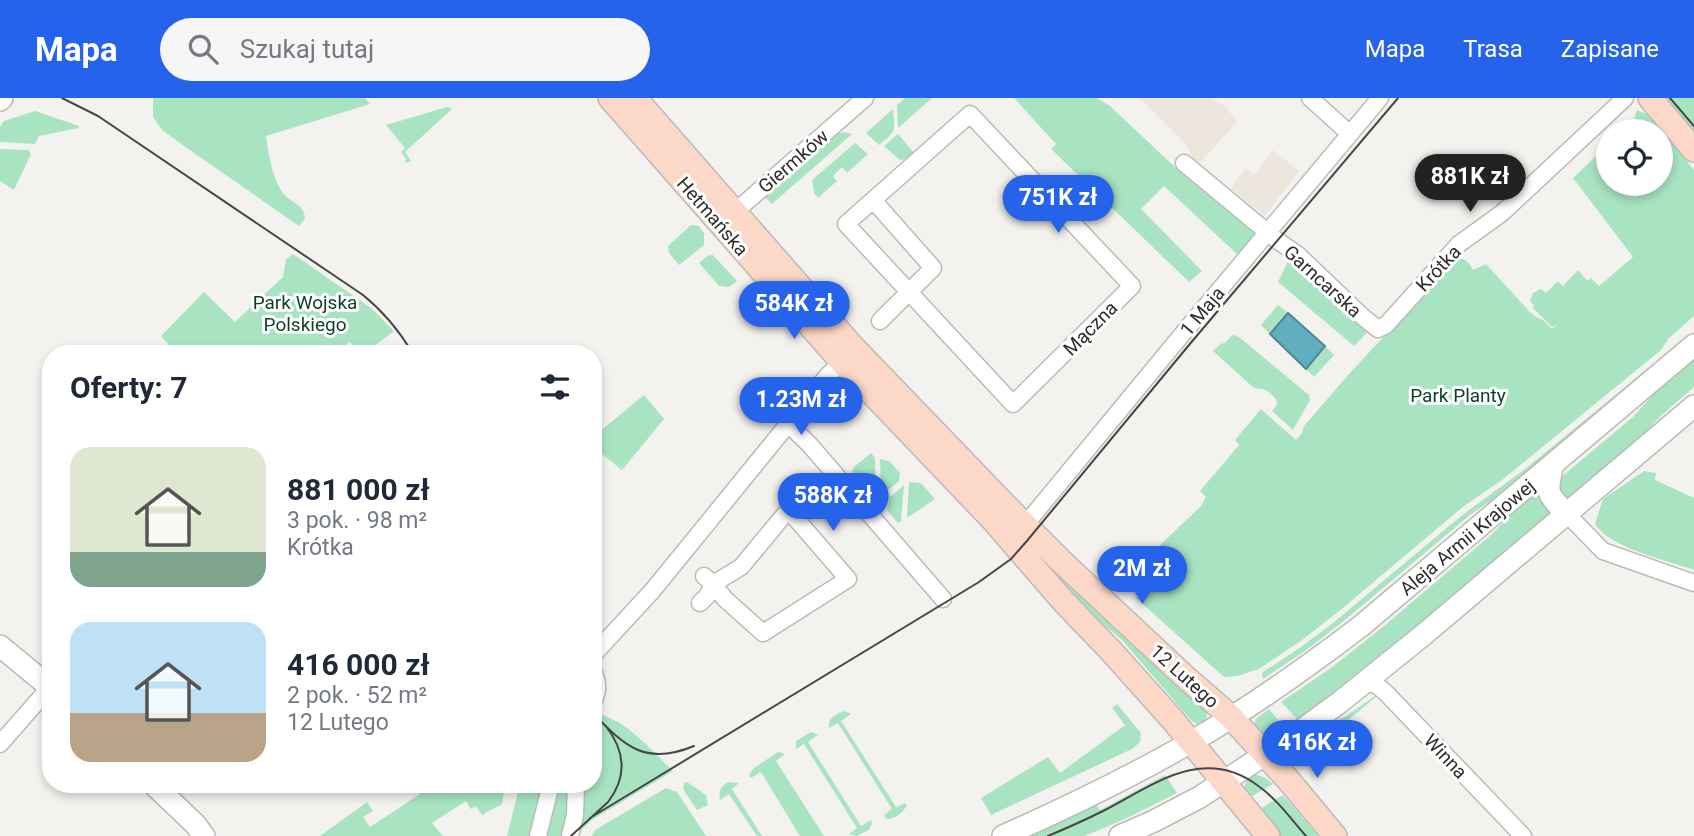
<!DOCTYPE html>
<html lang="pl">
<meta charset="utf-8">
<style>
:root{--surface:#fff;--page:#f6f6f7;--text:#1f2937;--muted:#747a83;--accent:#2563eb}
body{margin:0;font-family:Roboto,sans-serif;background:var(--page);color:var(--text);height:100vh;display:flex;flex-direction:column;font-size:26px;white-space:nowrap}
*{box-sizing:border-box;margin:0}
p{font-size:23px;color:var(--muted)}
.icon{flex:none;width:38px;height:38px;fill:none;stroke:currentColor;stroke-width:2;stroke-linecap:round;stroke-linejoin:round}
.map{position:relative;flex:1;overflow:hidden}
.sheet{position:absolute;left:42px;top:247px;width:560px;height:448px;display:flex;flex-direction:column;background:var(--surface);border-radius:28px;box-shadow:0 4px 10px #0003}
.sheet>*{flex:none}
.tools{position:absolute;left:1596px;top:21px;display:grid;gap:14px}
.tools a{display:grid;place-items:center;width:77px;height:77px;border-radius:50%;background:var(--surface);box-shadow:0 4px 10px #0003;font-size:35px}
.price{position:absolute;translate:-50% -60px;padding:0 16px;border-radius:24px;background:var(--accent);color:#fff;font-size:23px;line-height:46px;filter:drop-shadow(0 2px 4px #0008)}
.price::after{content:'';position:absolute;left:50%;top:42px;width:21px;height:16px;margin-left:-10px;background:inherit;clip-path:polygon(0 0,100% 0,50% 100%)}
.price.current{background:#222;color:#fff}
ul{padding:0;list-style:none}
li{display:flex;align-items:center;gap:21px;height:175px;padding:0 28px}
li span{display:grid;place-items:center;flex:none;width:196px;height:140px;border-radius:21px;color:#555}
li>.icon{margin-inline-start:auto}
span .icon{width:84px;height:84px;fill:#fffc;stroke-width:1}
li b{font-size:30px}
h2{display:flex;justify-content:space-between;align-items:center;height:84px;padding:0 28px;font-size:30px}
header{display:flex;align-items:center;gap:42px;box-sizing:border-box;height:98px;padding:0 35px;background:var(--accent);color:#fff}
header strong{font-size:33px}
nav{display:flex;gap:38px;margin-inline-start:auto;font-size:24px}
.search{width:490px;height:63px;background:var(--page);display:flex;align-items:center;gap:18px;box-sizing:border-box;padding:0 24px;border-radius:38px;color:var(--muted);font-size:26px}
.map>svg:first-child{display:block}
</style>
<header>
<strong>Mapa</strong>
<div class="search"><svg class="icon" aria-label="search" viewBox="0 0 24 24"><circle cx="10" cy="10" r="6"/><path d="M15 15l6 6"/></svg>Szukaj tutaj</div>
<nav><a>Mapa</a><a>Trasa</a><a>Zapisane</a></nav>
</header>
<div class="map">
<svg width="1694" height="738" viewBox="0 0 1694 738">
<rect width="100%" height="100%" fill="#f4f2ef"/>
<path fill="#ede6dc" d="M1140 0H1210L1226 9 1237 24 1199 66 1193 61 1185 45Z
M1273 52 1299 73 1265 118 1230 90 1246 70 1254 77Z"/>
<path fill="#a8e4c2" d="M153 0H365L370 6 266 38C268 55 273 85 285 97 293 106 305 107 305 121L299 128 184 48 162 32 153 19Z
M905 0H932L898 30 897 7Z
M1014 0H1097L1110 8 1177 71 1258 134 1238 157 1164 88 1141 111 1202 173 1189 184 1051 51 1056 46Z
M1660 0H1694V41Z
M447 9 452 11 405 54 411 63 404 65 406 61 401 54 405 50 386 27Z
M893 11C895 34 897 32 879 47L866 35Z
M1637 12 1647 16 1694 72V218L1668 241 1661 252 1502 382 1464 408 1338 514 1302 542 1259 571 1237 578 1224 579 1136 500 1159 478 1162 469 1149 462V454L1151 452H1155L1201 408 1206 399 1200 393 1239 347 1235 342 1261 311 1296 342 1302 335 1304 328 1349 276 1401 220 1404 221 1421 202 1419 196 1425 197 1433 189 1430 184 1438 175 1443 178 1451 169 1450 167C1461 156 1467 161 1473 172L1486 166 1529 213 1536 219 1543 222 1552 231 1558 226 1552 229 1533 210 1534 207 1530 203 1533 195 1541 191 1546 195 1558 183 1563 188 1578 172 1587 183 1591 180 1599 188 1633 159 1573 80 1594 60 1608 48V86H1661V33H1623L1633 24Z
M35 13 79 28V30L39 38 35 46 0 44V29L4 23Z
M844 34 852 36 772 106 765 99 836 36Z
M898 36 915 56 910 60 900 62 884 48Z
M855 45 868 56 847 75 842 69 833 78 837 83 818 100 814 95 812 82Z
M0 51 28 52 31 56 14 92 0 83Z
M691 127 699 128 704 135V147L679 167 669 155 668 148Z
M293 156 371 210 394 233 364 256 359 255 350 244 334 255H176L161 238 204 194 235 224 283 179 286 161Z
M713 157 737 183 729 189 719 188 699 165 707 158Z
M1289 161 1367 235 1354 248 1278 184Z
M1278 207 1288 215 1270 236 1261 227Z
M1232 237 1239 239 1309 297 1310 302 1293 332 1272 313 1277 307 1276 301 1269 294 1263 291 1254 290 1213 253 1222 245 1224 246Z
M1325 248 1334 257 1314 279 1306 271Z
M1694 257V289L1662 317 1620 359 1571 401H1567L1560 399 1557 385 1559 381 1634 318 1667 281Z
M1663 258 1655 269 1521 382 1470 417 1345 522 1305 553 1263 581 1262 577 1263 574 1301 549 1333 525 1461 418 1525 371Z
M644 297 664 321 622 372 593 349V339Z
M871 355 875 360 876 394 872 396 852 373 854 369Z
M880 361 889 363 900 375 899 383 887 393H881Z
M1644 373 1656 375 1655 382 1694 400V472C1666 462 1610 450 1595 426L1603 401Z
M909 384 921 385 935 401 907 420Z
M904 387 901 423 898 425 887 412 889 400Z
M1539 390V398L1551 415 1397 548 1299 623 1281 604 1331 570 1384 528 1491 437 1534 393Z
M1040 456 1198 602C1204 609 1210 614 1205 623L1197 626 1191 622 1122 542 1074 502 1038 457Z
M1375 598H1377L1322 644H1316L1310 636 1346 618Z
M1117 606 1141 635 1140 644 1132 651 991 717 981 700 1048 659 1060 675 1125 627 1112 610Z
M1269 611 1287 633 1275 637 1263 639 1253 627 1257 620Z
M845 613 851 616 841 623 896 709 905 705 907 708C901 716 895 721 886 721L884 717 892 711 838 625 829 630C827 620 836 616 845 613Z
M593 616C623 617 653 654 673 673L592 722 575 738 580 686H593Z
M811 634 818 637 808 644 861 728 871 722 872 726 869 732 857 738 849 736 857 730 804 646 796 651V643Z
M778 654 783 655 784 657 776 663 824 738H800L761 674 751 680 749 677 754 670Z
M1254 676 1266 680 1273 686 1249 700C1243 688 1243 684 1254 676Z
M1165 677 1177 695 1125 721 1085 738H1026L1096 706 1100 712Z
M687 684 706 697 708 707 697 712 683 691 684 685Z
M729 684 739 685 732 691 762 738H757L729 696 720 702C718 694 721 687 729 684Z
M435 686 505 687 502 706 482 717 476 708 471 711 466 703 432 725 443 738H320L367 704 373 713 363 719 370 729Z
M520 686H544L530 738H507Z
M558 686H572L565 738H544Z
M666 690 677 694 706 738H592L595 732Z
M1283 697 1318 738H1281L1258 712Z"/>
<path fill="#60aec0" stroke="#518794" stroke-width="2" d="M1288 215 1325 248 1306 271 1270 236Z"/>
<g fill="none" stroke-linecap="round" stroke-linejoin="round">
<g stroke="#bcbab7" stroke-width="19">
<path id="minor" d="M1310 0 1350 36
M970 16 1132 188 1013 306 846 126Z
M1184 65 1278 143 1297 156 1363 219 1378 231 1386 227 1459 146 1502 115 1625 0
M873 102 933 170 880 223
M728 120 865 0
M788 326 809 346 943 501
M1567 416 1603 453 1694 485
M1025 427 1180 239 1380 0
M700 505 708 497 713 486 741 469 785 416 791 415 848 481 763 535 725 501 713 486 704 478
M593 557 653 492 828 277 842 264
M593 573C598 584 599 593 593 604
M1366 584 1378 588 1387 596 1523 738
M0 646 50 589
M538 738 551 686
M570 738 575 717 576 686"/>
</g>
<g stroke="#bcbab7" stroke-width="24">
<path id="tertiary" d="M0 2 2 0
M1553 366C1546 395 1546 395 1567 416
M0 548 51 590
M153 686 195 726 204 738
M1003 738C1066 710 1129 680 1189 645 1249 611 1306 570 1361 528L1694 247
M1120 738 1154 723 1200 699 1298 635 1340 604 1422 538 1694 308"/>
</g>
<g stroke="#bcbab7" stroke-width="26">
<path id="secondary" d="M610 0 842 264 993 422 1063 503 1112 554 1172 621 1268 738
M635 0 852 248 1007 409 1061 463 1184 578 1231 619 1290 684 1335 738
M1650 0 1694 52"/>
</g>
<use href="#minor" stroke="#fff" stroke-width="16"/>
<use href="#tertiary" stroke="#fff" stroke-width="21"/>
<use href="#secondary" stroke="#fbd8c8" stroke-width="23"/>
<path stroke="#474644" stroke-width="2" d="M62 0 98 18 363 197C384 214 399 232 413 256
M1670 0 1694 28
M593 615C625 649 646 668 694 648
M590 720 979 484 1011 461 1026 444 1189 247 1398 0
M571 738 608 704C628 678 625 652 605 627
M1048 738C1067 730 1085 722 1103 713 1152 688 1202 647 1257 687 1276 700 1291 721 1306 738"/>
</g>
<g text-anchor="middle" stroke-width="6" stroke-linejoin="round" paint-order="stroke">
<g font-size="19" fill="#2e2d2c" stroke="#fff">
<text transform="translate(793 63) rotate(-41)" y="7">Giermków</text>
<text transform="translate(713 118) rotate(49)" y="7">Hetmańska</text>
<text transform="translate(1438 170) rotate(-47)" y="7">Krótka</text>
<text transform="translate(1323 183) rotate(42)" y="7">Garncarska</text>
<text transform="translate(1202 213) rotate(-50)" y="7">1 Maja</text>
<text transform="translate(1090 230) rotate(-45)" y="7">Mączna</text>
<text transform="translate(1467 439) rotate(-40)" y="7">Aleja Armii Krajowej</text>
<text transform="translate(1185 578) rotate(42)" y="7">12 Lutego</text>
<text transform="translate(1446 658) rotate(47)" y="7">Winna</text>
</g>
<g font-size="19" fill="#0c3f29" stroke="#fff">
<text x="305" y="211">Park Wojska<tspan x="305" dy="22">Polskiego</tspan></text>
<text x="1458" y="304">Park Planty</text>
</g>
</g>
</svg>
<div class="tools">
<a><svg class="icon" aria-label="locate" viewBox="0 0 24 24"><circle cx="12" cy="12" r="6"/><path d="M12 2v4M12 18v4M2 12h4M18 12h4"/></svg></a>
</div>
<b class="price current" style="left:1470px;top:116px">881K zł</b>
<b class="price" style="left:1058px;top:137px">751K zł</b>
<b class="price" style="left:794px;top:243px">584K zł</b>
<b class="price" style="left:801px;top:339px">1.23M zł</b>
<b class="price" style="left:833px;top:435px">588K zł</b>
<b class="price" style="left:1142px;top:508px">2M zł</b>
<b class="price" style="left:1317px;top:682px">416K zł</b>
<section class="sheet">
<h2>Oferty: 7<svg class="icon" aria-label="filters" viewBox="0 0 24 24"><path d="M4 7h16M4 17h16"/><circle cx="9" cy="7" r="2"/><circle cx="15" cy="17" r="2"/></svg></h2>
<ul>
<li><span style="background:linear-gradient(#dfe7d0 75%,#7fa58c 0)"><svg class="icon" aria-label="home" viewBox="0 0 24 24"><path d="M3 11l9-7 9 7M6 9v11h12V9"/></svg></span><div><b>881 000 zł</b><p>3 pok. · 98 m²</p><p>Krótka</p></div></li>
<li><span style="background:linear-gradient(#bfe0f5 65%,#b9a48a 0)"><svg class="icon" aria-label="home" viewBox="0 0 24 24"><path d="M3 11l9-7 9 7M6 9v11h12V9"/></svg></span><div><b>416 000 zł</b><p>2 pok. · 52 m²</p><p>12 Lutego</p></div></li>
</ul>
</section>
</div>
